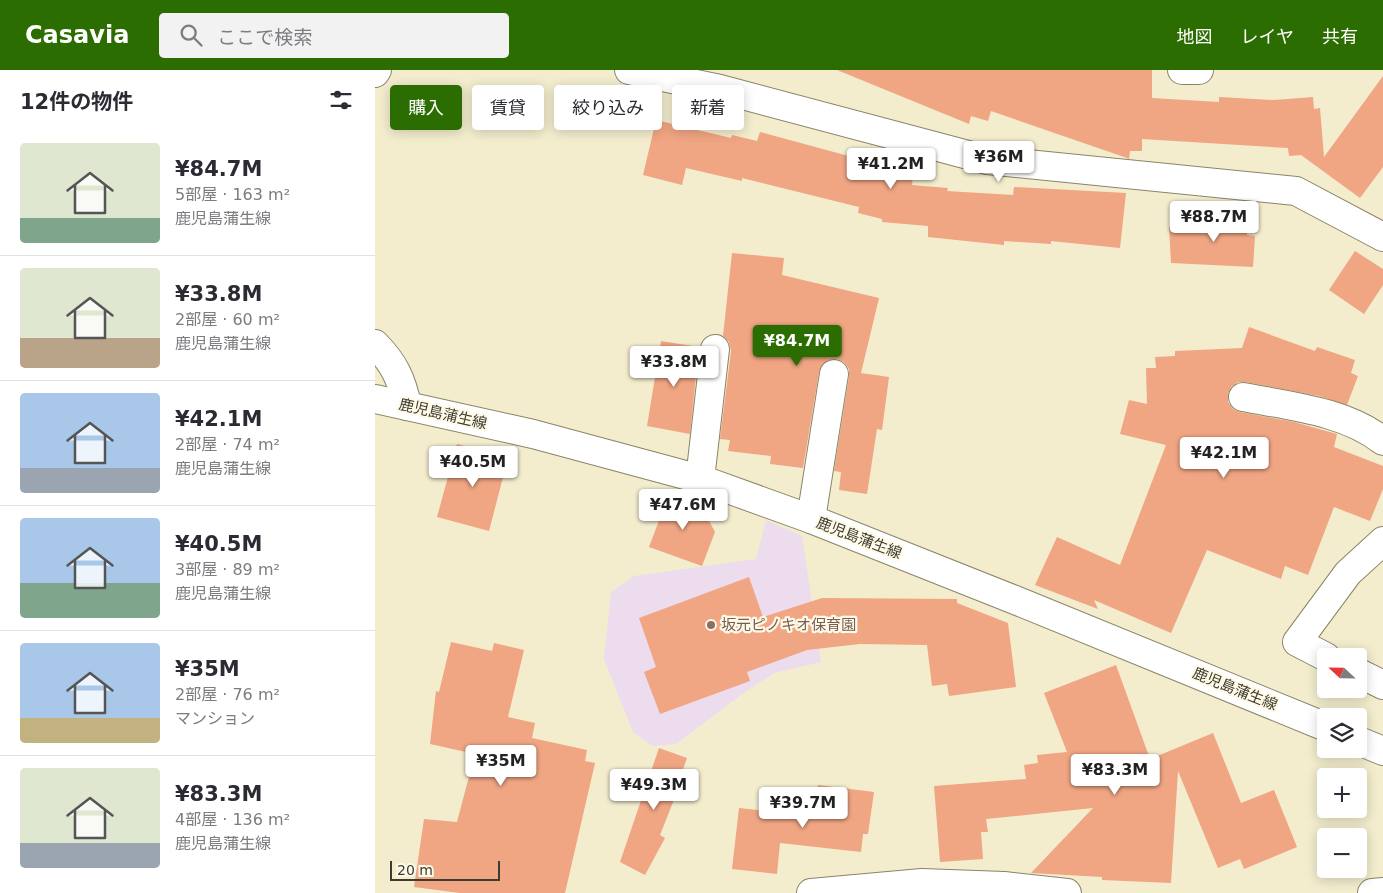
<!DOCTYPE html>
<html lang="ja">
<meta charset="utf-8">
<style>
:root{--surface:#fff;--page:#f2f2f3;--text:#2b2b33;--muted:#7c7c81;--line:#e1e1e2;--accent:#2c6d02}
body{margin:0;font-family:"DejaVu Sans","Noto Sans JP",sans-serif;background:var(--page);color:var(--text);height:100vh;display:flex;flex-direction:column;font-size:19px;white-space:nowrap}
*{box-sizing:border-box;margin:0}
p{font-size:16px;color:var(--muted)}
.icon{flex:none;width:28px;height:28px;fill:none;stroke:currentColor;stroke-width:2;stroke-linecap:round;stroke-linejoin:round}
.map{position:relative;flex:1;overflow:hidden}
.side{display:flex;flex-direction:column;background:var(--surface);width:375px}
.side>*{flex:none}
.top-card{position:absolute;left:15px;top:15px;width:475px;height:45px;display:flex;gap:10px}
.needle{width:32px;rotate:292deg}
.tools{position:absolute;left:942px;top:578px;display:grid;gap:10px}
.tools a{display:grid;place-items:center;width:50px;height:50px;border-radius:5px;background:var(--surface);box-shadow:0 2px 12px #0003;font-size:25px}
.scale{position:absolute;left:15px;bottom:12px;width:110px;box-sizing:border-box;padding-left:5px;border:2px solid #3e3c30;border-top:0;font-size:14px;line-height:18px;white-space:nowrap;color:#3e3c30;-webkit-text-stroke:4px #fefae7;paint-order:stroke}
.price{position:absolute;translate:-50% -42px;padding:0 11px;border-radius:5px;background:#fff;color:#222;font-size:16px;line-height:32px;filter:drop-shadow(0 1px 2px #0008)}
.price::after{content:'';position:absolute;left:50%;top:30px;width:15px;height:11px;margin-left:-8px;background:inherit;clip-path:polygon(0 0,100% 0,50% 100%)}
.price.current{background:var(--accent);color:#fff}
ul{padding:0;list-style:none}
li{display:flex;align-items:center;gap:15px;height:125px;padding:0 20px}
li+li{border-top:1px solid var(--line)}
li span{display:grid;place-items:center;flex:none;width:140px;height:100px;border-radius:5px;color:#555}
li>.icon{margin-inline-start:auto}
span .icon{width:60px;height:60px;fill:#fffc;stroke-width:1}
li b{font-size:21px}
h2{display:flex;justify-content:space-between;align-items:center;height:60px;padding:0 20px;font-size:21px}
.pill{padding:0 18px;border-radius:5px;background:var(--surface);box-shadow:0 2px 12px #0003;font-size:18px;line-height:45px}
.pill.current{background:var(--accent);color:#fff}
header{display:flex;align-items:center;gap:30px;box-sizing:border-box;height:70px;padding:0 25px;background:var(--accent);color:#fff}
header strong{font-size:24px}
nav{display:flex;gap:28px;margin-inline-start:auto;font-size:18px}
.search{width:350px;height:45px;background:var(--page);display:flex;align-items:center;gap:12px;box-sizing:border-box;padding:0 18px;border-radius:5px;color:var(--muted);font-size:19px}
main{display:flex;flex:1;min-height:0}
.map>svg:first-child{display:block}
</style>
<header>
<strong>Casavia</strong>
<div class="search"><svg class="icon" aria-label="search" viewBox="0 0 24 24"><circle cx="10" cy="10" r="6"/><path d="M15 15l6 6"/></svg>ここで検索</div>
<nav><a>地図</a><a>レイヤ</a><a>共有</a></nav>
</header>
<main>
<section class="side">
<h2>12件の物件<svg class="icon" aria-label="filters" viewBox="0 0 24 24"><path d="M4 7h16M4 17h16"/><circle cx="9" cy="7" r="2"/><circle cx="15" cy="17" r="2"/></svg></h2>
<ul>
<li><span style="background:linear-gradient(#dfe7d0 75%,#7fa58c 0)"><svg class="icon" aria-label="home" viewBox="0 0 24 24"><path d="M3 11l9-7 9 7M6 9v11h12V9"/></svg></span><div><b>¥84.7M</b><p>5部屋 · 163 m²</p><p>鹿児島蒲生線</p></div></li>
<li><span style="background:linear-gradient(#dfe7d0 70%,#b9a48a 0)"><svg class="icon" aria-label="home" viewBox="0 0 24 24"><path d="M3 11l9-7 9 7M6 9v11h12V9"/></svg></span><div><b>¥33.8M</b><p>2部屋 · 60 m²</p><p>鹿児島蒲生線</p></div></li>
<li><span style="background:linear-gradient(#a9c7e8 75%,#9aa5b1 0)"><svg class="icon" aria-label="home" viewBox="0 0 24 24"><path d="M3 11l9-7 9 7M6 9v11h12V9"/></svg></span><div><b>¥42.1M</b><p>2部屋 · 74 m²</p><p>鹿児島蒲生線</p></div></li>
<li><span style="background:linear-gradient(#a9c7e8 65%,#7fa58c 0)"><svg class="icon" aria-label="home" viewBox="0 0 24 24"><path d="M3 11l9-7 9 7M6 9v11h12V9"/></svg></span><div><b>¥40.5M</b><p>3部屋 · 89 m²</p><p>鹿児島蒲生線</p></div></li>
<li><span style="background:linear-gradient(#a9c7e8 75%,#c2b280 0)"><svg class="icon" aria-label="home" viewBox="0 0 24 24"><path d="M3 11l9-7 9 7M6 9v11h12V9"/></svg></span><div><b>¥35M</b><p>2部屋 · 76 m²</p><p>マンション</p></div></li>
<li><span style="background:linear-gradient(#dfe7d0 75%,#9aa5b1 0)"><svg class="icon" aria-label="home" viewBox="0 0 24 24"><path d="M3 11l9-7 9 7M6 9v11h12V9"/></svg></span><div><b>¥83.3M</b><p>4部屋 · 136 m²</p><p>鹿児島蒲生線</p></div></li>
</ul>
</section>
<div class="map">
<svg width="1008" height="823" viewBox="0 0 1008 823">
<rect width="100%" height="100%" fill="#f3edce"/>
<path fill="#eddced" d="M391 450 427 466 446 592 399 603 367 624 301 674 278 676 258 662 229 589 236 522 259 506 381 489Z"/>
<path fill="#f0a583" d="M462 0H777V28L844 32V27L899 30 938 27 939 39 945 38 949 87 1008 6V97L985 128 926 85 914 86 913 78 767 69V81H755L754 89 752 88 616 41 613 51 596 46 594 54Z
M281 50 356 68 357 65 382 71 385 62 492 91 490 97 528 99 527 105 538 106 537 115 573 118 572 121 638 125 639 117 751 123 745 178 676 171V174L629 171V175L553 167V156L507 152V149L483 143 484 137 367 108V111L311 98 307 115 268 105Z
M838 144 873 146 872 165 880 166 878 197 796 193 794 157 838 154Z
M980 181 1008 199V215L989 244 954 220Z
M357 183 409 188 407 205 504 228 486 303 514 307 507 360 502 359 492 424 464 420 466 402 459 401 474 306V299L469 292 462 289 453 290 447 295 444 302 428 398 395 394 396 386 353 381 355 370 345 369 356 281 354 272 348 266Z
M874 257 940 281 942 277 980 290 976 303 983 306 972 335 944 326 870 312H863L856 317 853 324V332L858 339 865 342 919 352 962 364 959 377 1008 396V419L995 451 959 437 933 505 910 496 906 509 832 480 796 563 719 530 723 539 660 515 682 467 745 495 791 375 745 364 754 330 772 334 771 298H781L780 287 800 286V281L867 278Z
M286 271 324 277 315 364 272 356Z
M82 374 133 388 114 461 62 447Z
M294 424 326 436 340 462 327 496 274 477Z
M374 507 388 547 447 528 582 529V533L633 553 641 617 574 626 572 614 557 616 552 575 485 574 432 580 372 602 375 611 285 644 269 602 281 597 264 548Z
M76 572 117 581 119 573 149 580 133 647 160 653 157 668 212 680 210 691 220 693 190 823H85L39 817 49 749 82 752 100 684 55 674 61 621 64 622Z
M741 595 775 689 838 663 866 733 899 720 922 777 869 799 865 789 843 798 803 701 796 813 727 810V807L656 803 718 738 611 749 613 762H606L608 789 565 792 559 716 651 709 649 695 663 693 662 685 692 682 669 623Z
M284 678 312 688 302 716 304 717 285 765 290 768 270 805 245 792Z
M443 715 499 722 493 764H488L486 782 405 773 402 804 357 799 364 738 439 746Z"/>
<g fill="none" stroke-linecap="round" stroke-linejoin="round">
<g stroke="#8a8467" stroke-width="30">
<path id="street" d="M254 0 345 19 612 90 921 121 1008 167
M807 0H824
M0 3 2 0
M0 274C19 293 27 310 32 336
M868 327C914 336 970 341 1008 371
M325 409 340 279
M436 449 459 304
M951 587 922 572 973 503 1008 471
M984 603 1008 615
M436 823 547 813 629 816 692 823
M997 823 1008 822"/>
</g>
<g stroke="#8a8467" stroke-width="30">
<path id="primary" d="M0 329 158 364 325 409 436 449 640 530 951 657
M984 671 1008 681"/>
</g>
<use href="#street" stroke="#fff" stroke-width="28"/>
<use href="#primary" stroke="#fff" stroke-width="28"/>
</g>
<circle fill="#8d6e63" stroke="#fefae7" stroke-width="2" cx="336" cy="555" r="5"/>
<g text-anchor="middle" stroke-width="4.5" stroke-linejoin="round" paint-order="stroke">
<g font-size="15" fill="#3e3c30" stroke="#fefae7">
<text transform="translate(68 344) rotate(13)" y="5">鹿児島蒲生線</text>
<text transform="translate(484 468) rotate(21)" y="5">鹿児島蒲生線</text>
<text transform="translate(860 619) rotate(22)" y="5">鹿児島蒲生線</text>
</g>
<g font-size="15" fill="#785e54" stroke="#fefae7" text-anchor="start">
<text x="346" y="560">坂元ピノキオ保育園</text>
</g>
</g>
</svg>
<div class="tools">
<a><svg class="needle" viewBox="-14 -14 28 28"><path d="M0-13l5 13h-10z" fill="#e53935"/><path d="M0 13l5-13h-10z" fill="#7c7c81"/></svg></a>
<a><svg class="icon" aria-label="layers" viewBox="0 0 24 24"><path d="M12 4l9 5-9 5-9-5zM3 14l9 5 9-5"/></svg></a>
<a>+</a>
<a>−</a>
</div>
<div class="scale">20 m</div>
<b class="price" style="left:624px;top:113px">¥36M</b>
<b class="price" style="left:516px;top:120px">¥41.2M</b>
<b class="price" style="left:839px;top:173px">¥88.7M</b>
<b class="price current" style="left:422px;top:297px">¥84.7M</b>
<b class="price" style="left:299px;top:318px">¥33.8M</b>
<b class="price" style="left:849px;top:409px">¥42.1M</b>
<b class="price" style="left:98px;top:418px">¥40.5M</b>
<b class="price" style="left:308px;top:461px">¥47.6M</b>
<b class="price" style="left:126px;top:717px">¥35M</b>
<b class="price" style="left:740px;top:726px">¥83.3M</b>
<b class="price" style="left:279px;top:741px">¥49.3M</b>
<b class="price" style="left:428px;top:759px">¥39.7M</b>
<div class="top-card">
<a class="pill current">購入</a>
<a class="pill">賃貸</a>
<a class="pill">絞り込み</a>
<a class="pill">新着</a>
</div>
</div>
</main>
